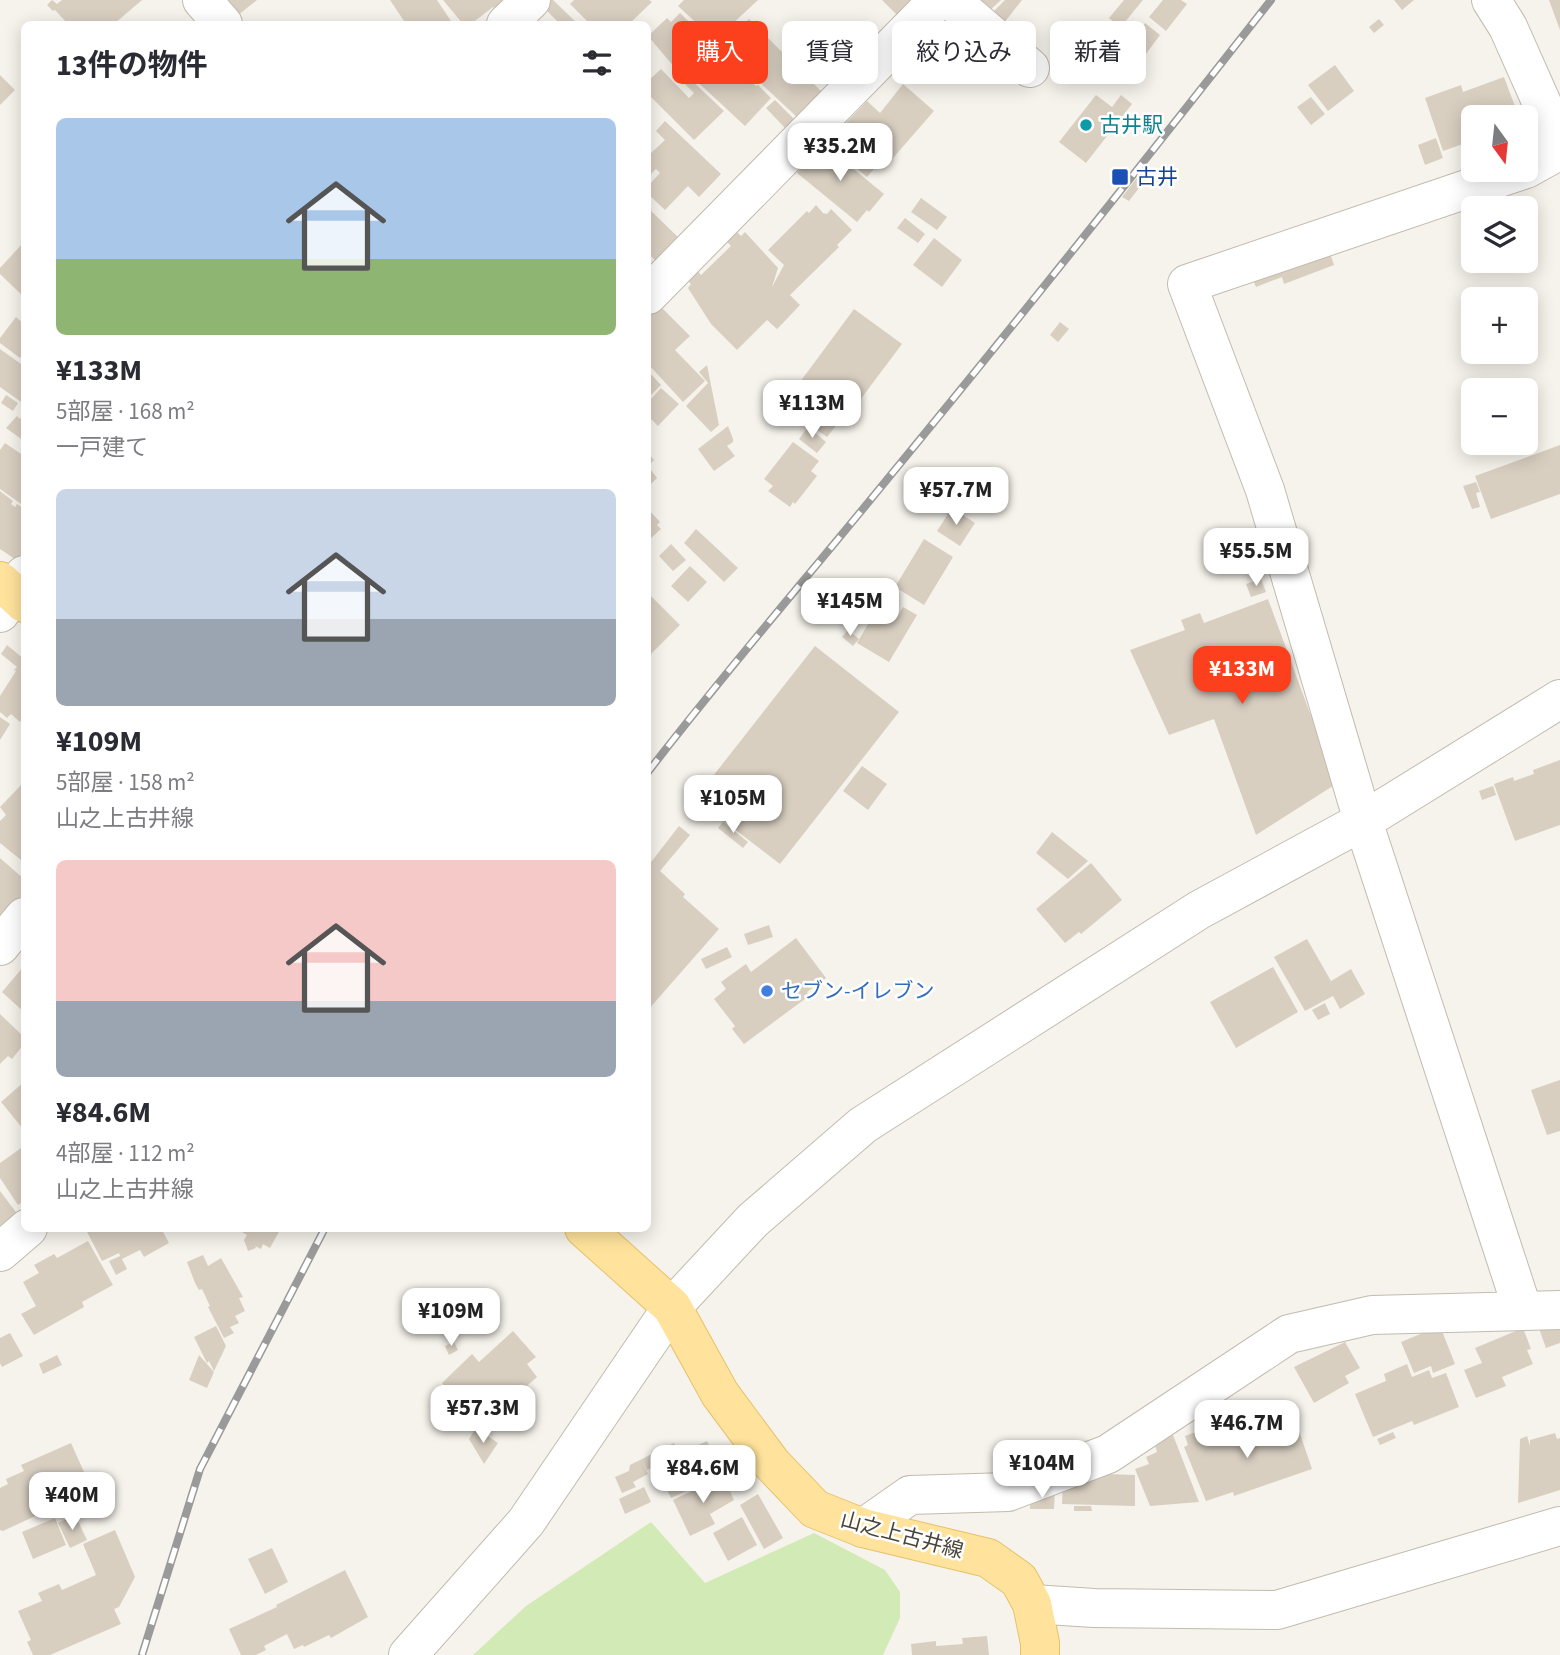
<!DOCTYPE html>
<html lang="ja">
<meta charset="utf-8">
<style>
:root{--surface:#fff;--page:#f2f2f3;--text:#2b2b33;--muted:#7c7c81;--accent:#fc3f1d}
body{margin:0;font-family:"Source Sans 3","Noto Sans JP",sans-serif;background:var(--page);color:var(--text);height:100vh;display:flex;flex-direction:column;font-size:26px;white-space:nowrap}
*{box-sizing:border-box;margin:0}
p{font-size:23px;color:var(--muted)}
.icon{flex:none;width:38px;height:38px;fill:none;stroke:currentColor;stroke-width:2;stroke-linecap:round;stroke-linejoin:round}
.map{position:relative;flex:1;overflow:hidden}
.details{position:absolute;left:21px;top:21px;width:630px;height:1211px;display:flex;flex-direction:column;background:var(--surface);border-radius:10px;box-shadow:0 4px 18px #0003}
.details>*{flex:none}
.hud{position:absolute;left:672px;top:21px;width:665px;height:63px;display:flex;gap:14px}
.needle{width:46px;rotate:165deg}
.controls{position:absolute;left:1461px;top:105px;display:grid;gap:14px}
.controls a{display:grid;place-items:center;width:77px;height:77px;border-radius:10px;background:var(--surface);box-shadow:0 4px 18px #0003;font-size:35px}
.price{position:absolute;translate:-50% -60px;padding:0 16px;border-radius:14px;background:#fff;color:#222;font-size:23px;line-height:46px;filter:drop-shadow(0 2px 4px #0008)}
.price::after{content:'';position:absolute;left:50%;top:42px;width:21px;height:16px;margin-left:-10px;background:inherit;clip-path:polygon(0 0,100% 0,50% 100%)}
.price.current{background:var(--accent);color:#fff}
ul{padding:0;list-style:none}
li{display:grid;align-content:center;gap:14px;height:371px;padding:0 35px}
li span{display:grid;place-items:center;height:217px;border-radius:10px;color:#555}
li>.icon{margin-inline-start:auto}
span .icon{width:126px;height:126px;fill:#fffc;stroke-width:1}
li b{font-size:30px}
h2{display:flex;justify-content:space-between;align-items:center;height:84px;padding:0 35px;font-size:30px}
.pill{padding:0 24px;border-radius:10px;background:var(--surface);box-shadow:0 4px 18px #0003;font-size:24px;line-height:63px}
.pill.current{background:var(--accent);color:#fff}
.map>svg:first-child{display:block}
</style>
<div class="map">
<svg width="1560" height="1655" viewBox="0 0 1560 1655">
<rect width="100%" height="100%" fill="#f6f3ec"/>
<path fill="#d2eab5" d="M651 1522 705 1583 814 1533 885 1570 900 1592V1618L883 1655H473L526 1606Z"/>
<path fill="#d8cfc1" d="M52 0 57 4 62 0H142L114 24H68L55 10 53 11 47 5Z
M215 0H257L237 16Z
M390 0H437L453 24H406Z
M443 0H511L497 11 493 7 471 24H463Z
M550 0H553L578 24H560L543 7Z
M574 0H649L652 2 629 24H590L570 4Z
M684 0H758L715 40 678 6Z
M882 0H916L901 19Z
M980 0H1001L989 11Z
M1005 0H1022L1004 23 994 11Z
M1124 0H1143L1120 28 1109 18Z
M1163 0H1181L1187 4 1166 31 1149 17Z
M1394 0H1414L1402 10Z
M1549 0H1560V30Z
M680 13 713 45 711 49 707 45 681 75 648 36 667 18 671 22Z
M749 19 823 93 798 118 724 49 741 32 738 29Z
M1379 19 1384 25 1374 33 1369 27Z
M1145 23 1160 35 1140 62 1124 49Z
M716 49 756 86 758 85 771 98 745 126 690 75Z
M1335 65 1354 91 1328 111 1308 85Z
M661 69 689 98 694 93 684 83 689 78 724 111 694 140 648 94V81Z
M0 75 15 90 0 105Z
M1504 77 1519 117H1474V140L1443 151 1425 98 1461 85 1463 92Z
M903 84 934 111 886 166 880 162 867 177 827 143 867 101 880 113Z
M1096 95 1112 107 1121 95 1132 104 1086 163 1059 142Z
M1311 97 1325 114 1311 125 1297 107Z
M775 100 794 119 785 128 766 108Z
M665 121 721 174 699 197 688 186 665 210 648 194V186L660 173 656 169 648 177V149L651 153 665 140 656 131Z
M1436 138 1443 158 1425 165 1418 145Z
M822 143 884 194 869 212 867 210 857 222 797 173Z
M1143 170 1149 175 1129 201 1122 197Z
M921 198 947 217 937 230 911 212Z
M816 205 823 213 827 214 831 209 852 230 837 245 839 247 790 295 800 305 782 324 777 329 767 320 737 350 711 324 688 288 691 284 687 280 697 270 701 275 731 246 727 242 737 232 741 236 745 232 778 268 772 287 784 265 768 250 807 211 809 213Z
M648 208 679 238 655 260 648 253Z
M905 218 925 234 918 243 897 228Z
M934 238 962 260 942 287 913 265Z
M24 242V297L0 274V268Z
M1354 247 1331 256 1334 265 1284 284 1282 277 1256 287 1251 275Z
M659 305 690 336 675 350 705 381 683 402 648 364V316Z
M854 309 902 344 845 420 842 418 827 437 783 405Z
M16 317 24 324V353L20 358 0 343V338Z
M1060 322 1069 329 1058 342 1050 335Z
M0 349 24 366V404L0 387Z
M707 365 719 425 711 432 686 406 708 383 699 372Z
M648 371 661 385 648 398Z
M661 388 679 404 658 426 648 416V402Z
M6 395 18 403 13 411 1 403Z
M24 413V441L6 428 17 416 20 419Z
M728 426 733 439V442L727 446 735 456 714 471 698 449Z
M808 427 826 442 817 453 799 439Z
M793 442 819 461 811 471 817 476 795 504 793 502 790 507 768 491 773 486 764 479Z
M5 443 24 456V506L0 489V450Z
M1560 445V494L1491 519 1475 476Z
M648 453 654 460 648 466 657 478 648 487Z
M1476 482 1480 492 1476 493 1480 507 1472 509 1463 486Z
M0 491 13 501 11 504 15 507 17 504 24 509V552L18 561 0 549Z
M952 508 975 523 960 546 937 531Z
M648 509 660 522 657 525 661 529 650 539 648 537Z
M696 529 738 568 724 582 684 543Z
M924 539 953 557 924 605 895 587Z
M671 544 686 560 673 571 659 556Z
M690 566 707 582 688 602 671 586Z
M1261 579 1266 592 1251 597 1246 584Z
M648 593 680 625 648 657Z
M1268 599 1336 784 1256 835 1214 719 1169 735 1130 650 1185 630 1181 620 1200 613 1204 623Z
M879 605 897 617 903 607 917 615 889 662 857 643Z
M848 630 859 639 853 646 842 637Z
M7 645 24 659V716L20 722 11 714 7 718 0 712V696L16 671 14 670 17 667 1 654Z
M815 646 899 712 780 864 695 799Z
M0 717 10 724 0 740Z
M1560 760V825L1515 841 1494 784 1513 777 1514 781 1534 774 1533 770Z
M862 766 887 784 868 810 843 791Z
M24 782V856L21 860 0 843V821L6 815 0 807Z
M1493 786 1496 795 1482 800 1479 791Z
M723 822 748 842 743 848 718 828Z
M679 826 690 835 660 871 685 894 683 897 719 929 648 1010V866Z
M1052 832 1088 861 1068 879 1036 853Z
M0 858 24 879V893L0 921Z
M1091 863 1122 900 1081 934 1079 932 1065 943 1036 909Z
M769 925 773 937 748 945 744 934Z
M796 938 826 978 807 992 809 996 744 1044 732 1029 735 1026 714 999 726 989 721 982 746 964 751 972Z
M1307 939 1331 981 1351 969 1365 994 1340 1009 1333 996 1305 1011 1274 957Z
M727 947 732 957 706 969 701 959Z
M24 966V1012L2 992Z
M1273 967 1298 1012 1236 1048 1210 1002Z
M1325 1003 1330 1014 1318 1020 1312 1010Z
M0 1014 24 1037V1044L12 1059 8 1056 0 1064Z
M1560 1080V1131L1547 1135 1531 1090Z
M24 1082V1130L1 1102Z
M24 1146V1201L18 1205 0 1178V1163Z
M0 1191 22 1220 0 1236Z
M85 1228H161L169 1243 144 1257 140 1250 122 1259 127 1269 116 1275 109 1261 120 1256 119 1253 102 1261Z
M235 1228H281L270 1248 263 1244 261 1249 255 1246 256 1248 248 1251 244 1240 247 1235Z
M88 1241 113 1285 82 1302 84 1307 34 1335 21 1314 36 1306 23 1282 39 1273 34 1265 54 1254 57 1258Z
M203 1255 208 1266 221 1258 243 1297 239 1298 245 1311 235 1316 239 1323 230 1327 234 1333 224 1338 208 1307 210 1306 202 1289 199 1290 195 1283 187 1262Z
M1560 1315V1343L1546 1348 1537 1323Z
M216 1326 226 1346 214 1371 209 1361 207 1363 194 1337Z
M1440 1326 1455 1364 1433 1373 1431 1366 1414 1373 1401 1342Z
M1523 1328 1531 1349 1527 1350 1533 1364 1502 1377 1506 1386 1476 1398 1464 1370 1482 1363 1475 1348Z
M513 1331 536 1357 527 1364 537 1377 481 1426 480 1424 465 1431 457 1415 467 1410 442 1383 472 1354 479 1362Z
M10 1333 23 1356 2 1367 0 1363V1338Z
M454 1342 458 1350 449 1355 445 1346Z
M1345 1342 1360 1368 1345 1376 1349 1383 1314 1403 1294 1367Z
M57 1355 62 1365 43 1374 39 1364Z
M199 1355 214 1372 207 1388 189 1380Z
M1407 1364 1412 1377 1429 1370 1432 1378 1446 1373 1459 1407 1414 1425 1412 1421 1373 1437 1355 1394 1386 1381 1384 1374Z
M1295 1419 1312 1469 1234 1496 1233 1492 1206 1501 1184 1447 1188 1445 1185 1436 1204 1429 1208 1437 1211 1436 1212 1441 1225 1444 1242 1438 1240 1434 1264 1426 1265 1430Z
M476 1428 498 1443 484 1464 469 1439Z
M1393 1432 1396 1438 1380 1445 1377 1439Z
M1555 1433 1557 1439 1560 1438V1490L1518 1503 1520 1439 1527 1436 1530 1446V1440Z
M1173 1435 1199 1502 1150 1506 1135 1469 1149 1464 1146 1457 1157 1452 1154 1442Z
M707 1441 723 1473 671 1498 656 1466 647 1470 643 1462 648 1474 633 1482 636 1487 622 1493 615 1477 629 1471 630 1465 674 1443 679 1454Z
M71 1443 93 1492 91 1494 62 1507 61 1504 3 1531 0 1530V1488L8 1484 6 1479 24 1471 21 1465Z
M1107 1474 1135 1475V1506L1062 1504 1063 1475Z
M715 1480 717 1483 725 1480 734 1500 710 1514 715 1524 690 1536 673 1500Z
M644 1487 651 1502 625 1514 619 1499Z
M1031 1490H1055L1054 1509H1030Z
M758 1494 783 1538 764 1549 740 1505Z
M1074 1506H1091L1092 1511H1074Z
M75 1515 87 1540 70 1548 58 1523Z
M742 1517 757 1545 728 1561 713 1533Z
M55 1518 66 1545 33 1559 22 1532Z
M115 1530 135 1577 119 1607 114 1609 121 1624 50 1655H33L27 1642 31 1640 18 1611 42 1601 38 1593 59 1584 62 1590 96 1575 83 1544Z
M272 1548 288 1582 265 1594 248 1559Z
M345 1570 368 1617 331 1638 329 1635 304 1647 303 1645 294 1649 287 1634 264 1646 266 1650 256 1655H241L229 1629 277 1607 276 1605Z
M987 1636 989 1655H912L911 1644 936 1641V1646L963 1644 962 1638Z"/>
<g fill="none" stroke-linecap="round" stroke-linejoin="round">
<g stroke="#c2bbae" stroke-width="40">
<path id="minor" d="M202 0 223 24
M951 0 1030 68
M1491 0 1508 27 1556 135 1555 153 1526 169
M506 24 531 0
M1523 170 1187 284 1265 490 1363 821 1523 1311
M648 295 938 0
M0 613 24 575
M0 946 24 917
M0 1252 28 1228
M863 1528 910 1495 1008 1492 1108 1454 1289 1334 1372 1315 1560 1310
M1032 1604 1094 1608 1277 1610 1560 1526
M408 1655 526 1522 672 1307 753 1220 863 1125 1199 910 1363 821 1560 699"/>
</g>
<g stroke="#e6c16a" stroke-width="40">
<path id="major" d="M0 581 24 603
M584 1228 672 1307 720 1394 772 1464 815 1509 863 1528 988 1558 1019 1580 1032 1604 1040 1643V1655"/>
</g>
<use href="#minor" stroke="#fff" stroke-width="38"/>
<use href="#major" stroke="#ffe39c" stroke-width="38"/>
<g stroke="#9a9a9a" stroke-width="8">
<path id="rail" d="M648 772C724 673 806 579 885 482 1016 323 1144 162 1271 0
M142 1655 200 1469 325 1228"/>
</g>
<use href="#rail" stroke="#fff" stroke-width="5" stroke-dasharray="16" stroke-linecap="butt"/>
</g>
<circle fill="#0f9aa8" stroke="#fff" stroke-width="2.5" cx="1086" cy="125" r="7"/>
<rect fill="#1a4fb4" stroke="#fff" stroke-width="2.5" x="1111" y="168" width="18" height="18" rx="3.5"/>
<circle fill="#3f7fe0" stroke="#fff" stroke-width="2.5" cx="767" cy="991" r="7"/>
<g text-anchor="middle" stroke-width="5" stroke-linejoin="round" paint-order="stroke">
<g font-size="21" fill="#0d838f" stroke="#fff" text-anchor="start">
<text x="1100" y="132">古井駅</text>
</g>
<g font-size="21" fill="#164399" stroke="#fff" text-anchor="start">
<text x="1136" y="184">古井</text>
</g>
<g font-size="21" fill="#366cbe" stroke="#fff" text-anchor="start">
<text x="781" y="998">セブン-イレブン</text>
</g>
<g font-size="21" fill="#4b4439" stroke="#fff">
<text transform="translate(902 1535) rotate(15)" y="7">山之上古井線</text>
</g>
</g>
</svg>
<div class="controls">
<a><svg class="needle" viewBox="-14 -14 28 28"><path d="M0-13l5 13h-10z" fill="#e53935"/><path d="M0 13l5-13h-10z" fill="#7c7c81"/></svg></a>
<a><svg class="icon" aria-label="layers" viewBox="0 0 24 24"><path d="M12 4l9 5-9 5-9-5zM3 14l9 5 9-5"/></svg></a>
<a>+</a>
<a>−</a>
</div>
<b class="price" style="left:840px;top:183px">¥35.2M</b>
<b class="price" style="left:812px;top:440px">¥113M</b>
<b class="price" style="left:956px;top:527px">¥57.7M</b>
<b class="price" style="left:1256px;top:588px">¥55.5M</b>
<b class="price" style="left:850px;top:638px">¥145M</b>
<b class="price current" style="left:1242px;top:706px">¥133M</b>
<b class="price" style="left:733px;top:835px">¥105M</b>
<b class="price" style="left:451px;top:1348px">¥109M</b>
<b class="price" style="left:483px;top:1445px">¥57.3M</b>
<b class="price" style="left:1247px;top:1460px">¥46.7M</b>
<b class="price" style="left:1042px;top:1500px">¥104M</b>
<b class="price" style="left:703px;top:1505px">¥84.6M</b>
<b class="price" style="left:72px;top:1532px">¥40M</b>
<div class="hud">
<a class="pill current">購入</a>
<a class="pill">賃貸</a>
<a class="pill">絞り込み</a>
<a class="pill">新着</a>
</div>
<section class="details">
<h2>13件の物件<svg class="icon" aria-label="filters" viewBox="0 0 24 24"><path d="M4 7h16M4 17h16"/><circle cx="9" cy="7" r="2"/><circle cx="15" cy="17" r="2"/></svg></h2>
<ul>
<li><span style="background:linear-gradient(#a9c7e8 65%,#8fb573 0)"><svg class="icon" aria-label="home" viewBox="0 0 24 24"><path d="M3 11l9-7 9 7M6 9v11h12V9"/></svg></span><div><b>¥133M</b><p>5部屋 · 168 m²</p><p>一戸建て</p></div></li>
<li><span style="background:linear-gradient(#c9d6e8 60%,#9aa5b1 0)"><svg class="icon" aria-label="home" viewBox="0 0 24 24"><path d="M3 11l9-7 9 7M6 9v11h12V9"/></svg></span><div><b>¥109M</b><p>5部屋 · 158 m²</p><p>山之上古井線</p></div></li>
<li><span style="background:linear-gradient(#f6c9c9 65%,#9aa5b1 0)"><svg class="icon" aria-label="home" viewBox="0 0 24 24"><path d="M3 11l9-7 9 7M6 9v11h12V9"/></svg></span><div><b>¥84.6M</b><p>4部屋 · 112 m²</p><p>山之上古井線</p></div></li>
</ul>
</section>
</div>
